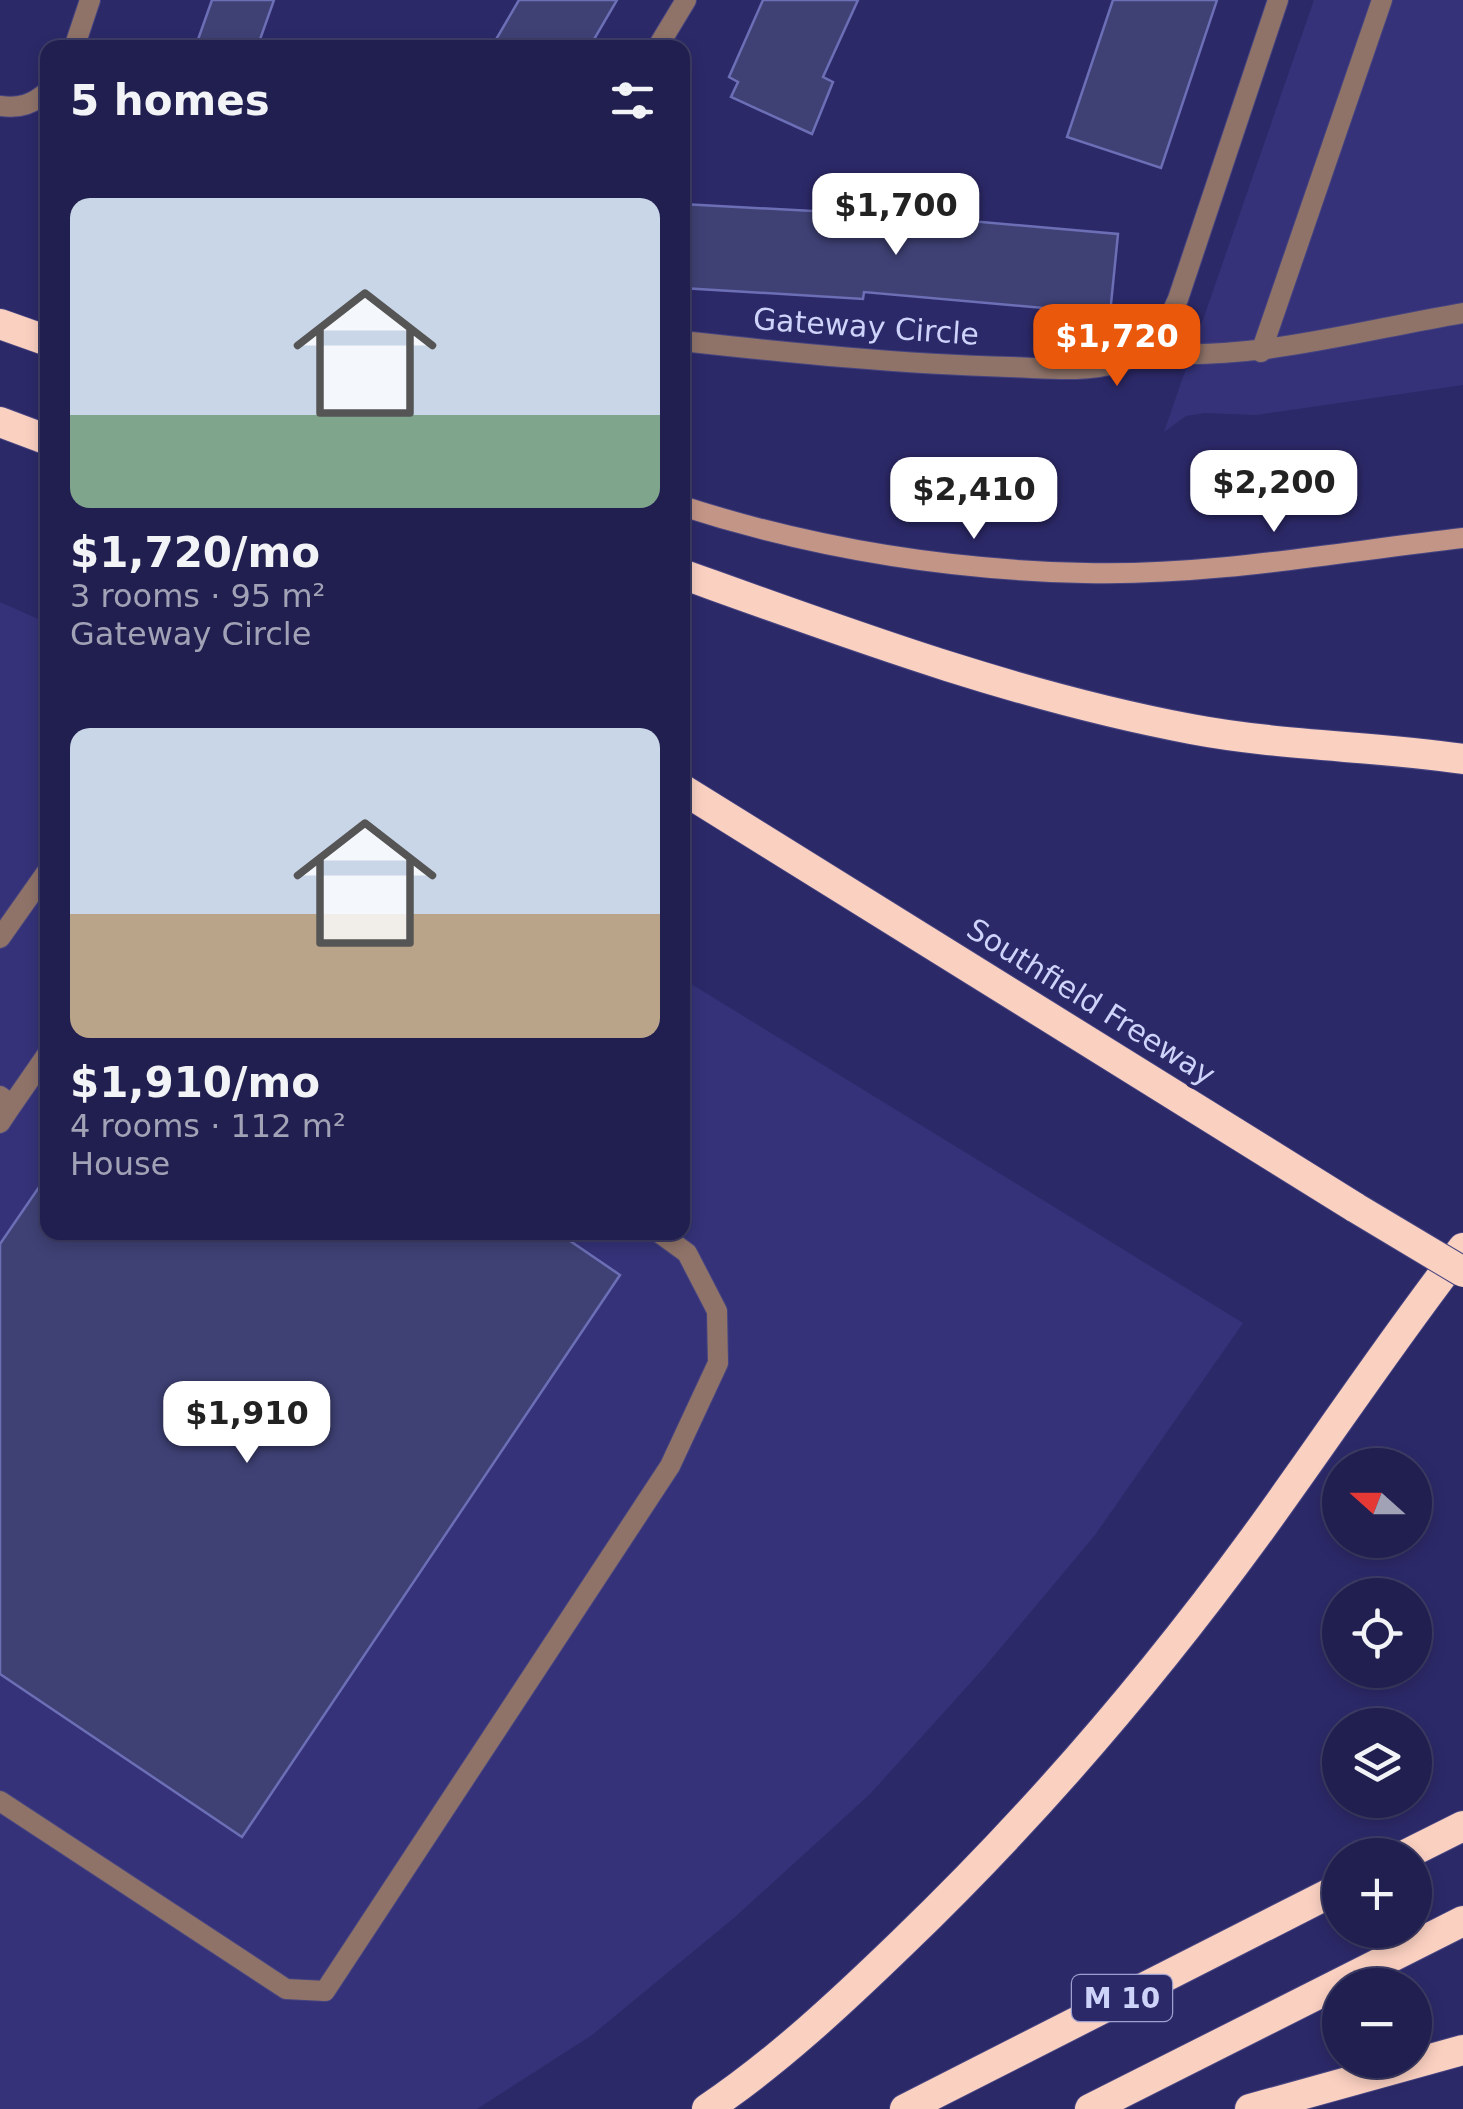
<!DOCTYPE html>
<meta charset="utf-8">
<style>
:root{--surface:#211f4f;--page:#292756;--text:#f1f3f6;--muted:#a2a2b7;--line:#3e3d66;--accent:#ea580c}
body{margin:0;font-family:"DejaVu Sans",sans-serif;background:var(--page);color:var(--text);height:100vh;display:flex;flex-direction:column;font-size:38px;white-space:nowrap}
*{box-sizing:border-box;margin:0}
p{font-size:32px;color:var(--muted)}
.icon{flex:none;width:55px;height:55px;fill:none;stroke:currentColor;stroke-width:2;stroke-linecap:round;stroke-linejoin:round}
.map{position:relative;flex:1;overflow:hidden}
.side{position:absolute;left:40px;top:40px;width:650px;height:1200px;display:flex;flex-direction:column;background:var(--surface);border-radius:20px;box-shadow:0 5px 15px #0003,0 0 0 2px var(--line)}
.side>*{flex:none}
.needle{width:65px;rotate:291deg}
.controls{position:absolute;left:1322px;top:1448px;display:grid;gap:20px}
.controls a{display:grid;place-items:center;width:110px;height:110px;border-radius:50%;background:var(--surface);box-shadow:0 5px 15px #0003,0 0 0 2px var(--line);font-size:50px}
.price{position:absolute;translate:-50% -85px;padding:0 22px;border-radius:20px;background:#fff;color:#222;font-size:32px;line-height:65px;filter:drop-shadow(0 2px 5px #0008)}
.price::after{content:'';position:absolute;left:50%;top:60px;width:30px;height:22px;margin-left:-15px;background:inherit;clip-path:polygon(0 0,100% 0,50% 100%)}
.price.current{background:var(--accent);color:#fff}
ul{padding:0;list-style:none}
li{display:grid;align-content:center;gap:20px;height:530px;padding:0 30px}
li span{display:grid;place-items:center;height:310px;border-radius:20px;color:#555}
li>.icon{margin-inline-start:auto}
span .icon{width:180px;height:180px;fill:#fffc;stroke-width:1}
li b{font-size:42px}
h2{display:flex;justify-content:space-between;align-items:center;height:120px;padding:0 30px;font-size:42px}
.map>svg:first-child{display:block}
</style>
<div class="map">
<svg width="1463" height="2109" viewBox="0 0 1463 2109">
<rect width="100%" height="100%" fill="#2c2969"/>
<path fill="#353279" d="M1314 0H1463V385L1256 415 1204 413 1186 416 1164 432Z
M0 602 47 623 48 1232H682L683 979 1243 1323 1095 1535 982 1670 870 1794 735 1917 592 2035 477 2109H0Z"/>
<path fill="#3f4175" stroke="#6c6fb6" stroke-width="2.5" d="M212 0H274L257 48H195Z
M519 0H617L589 48H491Z
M763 0H858L823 77 833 82 812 134 731 97 738 82 729 77Z
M1113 0H1217L1161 168 1067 137Z
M682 204 925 217 1118 234 1110 314 864 292 863 299 682 288Z
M48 1174V1232H557L620 1275 242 1837 0 1674V1244Z"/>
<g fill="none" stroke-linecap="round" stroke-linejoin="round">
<g stroke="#464480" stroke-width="22">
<path id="service" d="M1142 352C1251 363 1356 331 1463 313
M1261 352 1382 0
M0 938 48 870
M0 1096 12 1105 0 1123
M12 1105 48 1053
M0 1801 286 1989 325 1991 670 1466 718 1363 717 1311 687 1253 658 1232"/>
</g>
<g stroke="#464480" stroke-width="22">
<path id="minor" d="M74 48 90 0
M657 48 686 0
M0 106C20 109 33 104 48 91
M682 341C791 353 901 364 1010 367 1045 368 1084 373 1117 363 1150 353 1165 329 1178 299L1278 0"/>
</g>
<g stroke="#464480" stroke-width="22">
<path id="secondary" d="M682 506C815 549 947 570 1085 573 1211 576 1339 552 1463 538"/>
</g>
<g stroke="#464480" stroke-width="32">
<path id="motorway" d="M0 324 48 341
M0 422 48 440
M682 574C849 634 1016 696 1191 729 1281 746 1373 746 1463 759
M682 789 1356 1208
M1405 1855 1463 1826
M707 2109C777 2062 842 2001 903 1942 1032 1818 1149 1682 1255 1537 1325 1441 1390 1342 1463 1248
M905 2109 1340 1888
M1090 2109 1463 1921
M1250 2109 1463 2050"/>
</g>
<use href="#service" stroke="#8f7369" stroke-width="20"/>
<use href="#minor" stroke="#8f7369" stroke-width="20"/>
<use href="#secondary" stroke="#c29586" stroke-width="20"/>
<use href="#motorway" stroke="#fad0c1" stroke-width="30"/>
<g stroke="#464480" stroke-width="32" stroke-linecap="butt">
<path id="motorway-bridge" d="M1356 1208 1463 1272"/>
</g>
<use href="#motorway-bridge" stroke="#fad0c1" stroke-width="30"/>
</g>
<g text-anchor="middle" stroke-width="8" stroke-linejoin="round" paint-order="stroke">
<rect fill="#2c2969" stroke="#9da0ce" stroke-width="2.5" x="1072" y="1975" width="100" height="46" rx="8"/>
<g font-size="28" font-weight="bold" fill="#ced3fa">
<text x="1122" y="2008">M 10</text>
</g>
<g font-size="30" fill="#ced3fa" stroke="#2c2969">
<text transform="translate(866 327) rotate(4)" y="10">Gateway Circle</text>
<text transform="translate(1091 1002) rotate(32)" y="10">Southfield Freeway</text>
</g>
</g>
</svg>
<div class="controls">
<a><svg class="needle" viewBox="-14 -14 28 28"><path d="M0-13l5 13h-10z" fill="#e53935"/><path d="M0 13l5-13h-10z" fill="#a2a2b7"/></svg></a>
<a><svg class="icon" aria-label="locate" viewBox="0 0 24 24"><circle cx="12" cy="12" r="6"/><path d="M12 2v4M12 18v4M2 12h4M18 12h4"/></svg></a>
<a><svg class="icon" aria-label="layers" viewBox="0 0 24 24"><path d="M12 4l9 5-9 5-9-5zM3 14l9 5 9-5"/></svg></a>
<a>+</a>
<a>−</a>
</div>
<b class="price" style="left:896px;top:258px">$1,700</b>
<b class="price current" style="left:1117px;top:389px">$1,720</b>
<b class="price" style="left:1274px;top:535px">$2,200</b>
<b class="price" style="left:974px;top:542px">$2,410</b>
<b class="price" style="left:247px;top:1466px">$1,910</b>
<section class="side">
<h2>5 homes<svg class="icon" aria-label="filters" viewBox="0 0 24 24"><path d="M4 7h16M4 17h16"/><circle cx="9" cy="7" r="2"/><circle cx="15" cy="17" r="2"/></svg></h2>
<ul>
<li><span style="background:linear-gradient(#c9d6e8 70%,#7fa58c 0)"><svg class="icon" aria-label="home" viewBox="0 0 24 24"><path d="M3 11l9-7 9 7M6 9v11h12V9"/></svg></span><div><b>$1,720/mo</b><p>3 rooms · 95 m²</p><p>Gateway Circle</p></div></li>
<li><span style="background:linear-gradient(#c9d6e8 60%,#b9a48a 0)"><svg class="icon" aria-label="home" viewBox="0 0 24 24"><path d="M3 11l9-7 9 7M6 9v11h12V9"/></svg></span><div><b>$1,910/mo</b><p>4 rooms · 112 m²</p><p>House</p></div></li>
</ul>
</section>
</div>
